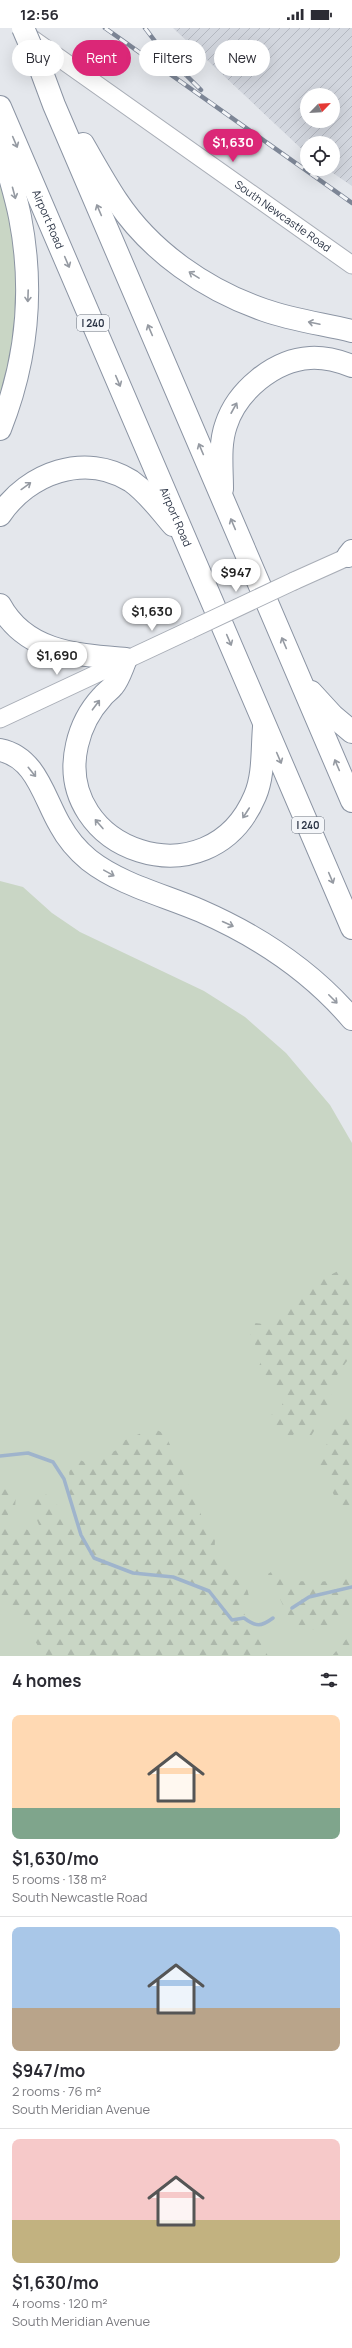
<!DOCTYPE html>
<meta charset="utf-8">
<style>
:root{--surface:#fff;--page:#f7f7f7;--text:#2b2b33;--muted:#7c7c81;--line:#e1e1e2;--accent:#db2777}
body{margin:0;font-family:Manrope,sans-serif;background:var(--page);color:var(--text);height:100vh;display:flex;flex-direction:column;font-size:15px;white-space:nowrap}
*{box-sizing:border-box;margin:0}
p{font-size:13px;color:var(--muted)}
.icon{flex:none;width:22px;height:22px;fill:none;stroke:currentColor;stroke-width:2;stroke-linecap:round;stroke-linejoin:round}
.map{position:relative;height:1628px;overflow:hidden}
.sheet{display:flex;flex-direction:column;background:var(--surface);flex:1}
.sheet>*{flex:none}
.top-card{position:absolute;left:12px;top:12px;width:328px;height:36px;display:flex;gap:8px}
.needle{width:26px;rotate:65deg}
.fabs{position:absolute;left:300px;top:60px;display:grid;gap:8px}
.fabs a{display:grid;place-items:center;width:40px;height:40px;border-radius:50%;background:var(--surface);box-shadow:0 4px 16px #0002;font-size:20px}
.price{position:absolute;translate:-50% -34px;padding:0 9px;border-radius:14px;background:#fff;color:#222;font-size:13px;line-height:26px;filter:drop-shadow(0 1px 2px #0008)}
.price::after{content:'';position:absolute;left:50%;top:24px;width:12px;height:9px;margin-left:-6px;background:inherit;clip-path:polygon(0 0,100% 0,50% 100%)}
.price.on{background:var(--accent);color:#fff}
ul{padding:0;list-style:none}
li{display:grid;align-content:center;gap:8px;height:212px;padding:0 12px}
li+li{border-top:1px solid var(--line)}
li span{display:grid;place-items:center;height:124px;border-radius:8px;color:#555}
li>.icon{margin-inline-start:auto}
span .icon{width:72px;height:72px;fill:#fffc;stroke-width:1}
li b{font-size:17px}
h2{display:flex;justify-content:space-between;align-items:center;height:48px;padding:0 12px;font-size:17px}
.tag{padding:0 14px;border-radius:18px;background:var(--surface);box-shadow:0 4px 16px #0002;font-size:14px;line-height:36px}
.tag.on{background:var(--accent);color:#fff}
.status{display:flex;justify-content:space-between;align-items:center;height:28px;padding:0 20px;background:var(--surface);direction:ltr}
.status svg{height:11px;fill:currentColor}
.map>svg:first-child{display:block}
</style>
<div class="status"><b>12:56</b><svg viewBox="0 0 49 12"><path d="M0 12V9h3v3zM5 12V6h3v6zM10 12V3h3v9zM15 12V0h3v12zM26 1h20v11H26zM47 4h2v5h-2z"/></svg></div>
<div class="map">
<svg width="352" height="1628" viewBox="0 0 352 1628">
<defs>
<pattern id="industrial-furrows" width="10" height="10" patternUnits="userSpaceOnUse"><rect width="10" height="10" fill="#d2d6de"/><path d="M-1 1l2-2M0 10L10 0M9 11l2-2" fill="none" stroke="#b4b8c0"/></pattern>
<pattern id="forest-firs" width="22" height="20" patternUnits="userSpaceOnUse"><rect width="22" height="20" fill="#c9d6c5"/><path d="M5 1l3.5 6h-7zM16 11l3.5 6h-7z" fill="#adb8ab"/></pattern>
</defs>
<rect width="100%" height="100%" fill="#e4e7ec"/>
<path fill="url(#industrial-furrows)" fill-rule="evenodd" d="M173 0H352V158L327 141H333V115H307V126ZM307 67H333V93H307Z"/>
<path fill="#c9d6c5" d="M0 138 22 263 0 385Z
M0 853 23 859 52 885 80 904 204 963 245 989 286 1025 330 1077 352 1115V1628H0Z"/>
<path fill="url(#forest-firs)" d="M340 1242 352 1249V1326L330 1357 332 1373 311 1408 304 1410 294 1406 289 1410C266 1407 263 1388 282 1377L285 1370 268 1353 260 1351 257 1343 262 1331 250 1306 255 1295 264 1296 290 1281 301 1262Z
M352 1376V1479L340 1478 318 1438 338 1388Z
M153 1400 165 1406 199 1480 203 1493 214 1501C216 1511 214 1519 215 1530L228 1536 230 1550C243 1553 247 1555 249 1569L241 1580 268 1628H45L46 1624 44 1619 38 1618 30 1604V1598L23 1592 22 1583 17 1581 12 1585 6 1581 0 1572V1464L5 1461 16 1466 15 1480 8 1485 9 1495 14 1501 23 1499 41 1510 43 1507 31 1477 39 1465H45L52 1474 61 1479V1487L70 1493 78 1487 74 1475 64 1469 61 1462 70 1455 69 1442 74 1441 76 1434 80 1432 87 1435 119 1421 123 1413Z
M280 1538 286 1541 285 1548 292 1555C301 1552 306 1554 315 1554 329 1554 339 1550 352 1544 352 1574 352 1582 331 1603L310 1601 299 1605 295 1602 268 1546Z
M352 1596V1628H332L348 1609 350 1597Z"/>
<g fill="none" stroke-linecap="round" stroke-linejoin="round">
<path stroke="#9fb4cc" stroke-width="3.5" d="M0 1428 28 1425 53 1434 64 1451 81 1507 94 1530 133 1545 173 1549 209 1563 232 1592 244 1590C256 1599 261 1599 273 1590
M292 1580 309 1569 352 1559"/>
<g stroke="#a9aeb7" stroke-width="19">
<g id="secondary">
<path id="s1" d="M24 5 352 237"/>
<path d="M294 553 352 527"/>
<path d="M0 691 190 602"/>
</g>
</g>
<g stroke="#8b94a3" stroke-width="24">
<g id="highway">
<path d="M41 42 54 77 352 773"/>
<path id="s2" d="M0 79 352 900"/>
<path d="M0 115C7 140 15 164 20 189 34 261 27 333 0 401"/>
<path d="M83 116C94 135 105 155 117 173 151 224 206 262 264 282 292 292 323 296 352 303"/>
<path d="M222 461C222 440 219 417 226 397 237 363 274 332 310 330 325 329 339 333 352 338"/>
<path d="M0 487C28 445 85 424 131 453 148 465 160 482 173 497"/>
<path d="M348 528 352 523"/>
<path d="M0 577C26 625 78 627 126 631 122 640 119 651 113 658 110 662 105 665 102 669 90 682 81 699 77 717 53 822 209 877 255 768 264 747 262 722 264 699"/>
<path d="M311 664 333 688 352 704"/>
<path d="M0 722C36 729 44 770 60 797 67 810 77 822 89 832 121 857 164 867 201 883 258 908 311 943 352 991"/>
</g>
</g>
<use href="#secondary" stroke="#fff" stroke-width="17"/>
<use href="#highway" stroke="#fff" stroke-width="22"/>
<g stroke="#7d8696" stroke-width="4.5">
<path id="rail" d="M105 0 352 175
M145 0 163 24 201 62"/>
</g>
<use href="#rail" stroke="#f4f6f9" stroke-width="3" stroke-dasharray="9" stroke-linecap="butt"/>
<g stroke="#a9aeb7" stroke-width="19" stroke-linecap="butt">
<path id="secondary-bridge" d="M190 602 294 553"/>
</g>
<g stroke="#8b94a3" stroke-width="24" stroke-linecap="butt">
<path id="highway-bridge" d="M23 0 41 42"/>
</g>
<use href="#secondary-bridge" stroke="#fff" stroke-width="17"/>
<use href="#highway-bridge" stroke="#fff" stroke-width="22"/>
</g>
<defs><path id="oneway-shaft" d="M-6 0H5M1.5-3L5.5 0L1.5 3" fill="none" stroke-width="1.6" stroke-linecap="round" stroke-linejoin="round"/></defs>
<g stroke="#959aa2">
<use href="#oneway-shaft" transform="translate(15 114) rotate(67)"/>
<use href="#oneway-shaft" transform="translate(14 165) rotate(75)"/>
<use href="#oneway-shaft" transform="translate(99 182) rotate(-113)"/>
<use href="#oneway-shaft" transform="translate(67 234) rotate(67)"/>
<use href="#oneway-shaft" transform="translate(194 247) rotate(-148)"/>
<use href="#oneway-shaft" transform="translate(28 268) rotate(92)"/>
<use href="#oneway-shaft" transform="translate(314 295) rotate(-168)"/>
<use href="#oneway-shaft" transform="translate(150 302) rotate(-113)"/>
<use href="#oneway-shaft" transform="translate(118 353) rotate(67)"/>
<use href="#oneway-shaft" transform="translate(234 380) rotate(-61)"/>
<use href="#oneway-shaft" transform="translate(201 421) rotate(-113)"/>
<use href="#oneway-shaft" transform="translate(26 458) rotate(-36)"/>
<use href="#oneway-shaft" transform="translate(233 496) rotate(-113)"/>
<use href="#oneway-shaft" transform="translate(229 612) rotate(67)"/>
<use href="#oneway-shaft" transform="translate(284 615) rotate(-113)"/>
<use href="#oneway-shaft" transform="translate(96 677) rotate(-53)"/>
<use href="#oneway-shaft" transform="translate(279 730) rotate(67)"/>
<use href="#oneway-shaft" transform="translate(337 737) rotate(-113)"/>
<use href="#oneway-shaft" transform="translate(32 744) rotate(51)"/>
<use href="#oneway-shaft" transform="translate(246 785) rotate(123)"/>
<use href="#oneway-shaft" transform="translate(99 796) rotate(-131)"/>
<use href="#oneway-shaft" transform="translate(109 845) rotate(29)"/>
<use href="#oneway-shaft" transform="translate(331 850) rotate(67)"/>
<use href="#oneway-shaft" transform="translate(228 896) rotate(24)"/>
<use href="#oneway-shaft" transform="translate(333 971) rotate(45)"/>
</g>
<g text-anchor="middle" stroke-width="4" stroke-linejoin="round" paint-order="stroke">
<g fill="#f4f6f9" stroke="#676e7b" stroke-width="1">
<rect x="77" y="287" width="32" height="16" rx="3"/>
<rect x="292" y="789" width="32" height="16" rx="3"/>
</g>
<g font-size="10" font-weight="bold" fill="#2b3445">
<text x="93" y="299">I 240</text>
<text x="308" y="801">I 240</text>
</g>
<g font-size="11" fill="#2b3445" stroke="#f4f6f9">
<text dy="4" stroke="none"><textPath href="#s1" startOffset="317">South Newcastle Road</textPath></text>
<text dy="4" stroke="none"><textPath href="#s2" startOffset="122">Airport Road</textPath></text>
<text dy="4" stroke="none"><textPath href="#s2" startOffset="446">Airport Road</textPath></text>
</g>
</g>
</svg>
<div class="fabs">
<a><svg class="needle" viewBox="-14 -14 28 28"><path d="M0-13l5 13h-10z" fill="#e53935"/><path d="M0 13l5-13h-10z" fill="#7c7c81"/></svg></a>
<a><svg class="icon" aria-label="locate" viewBox="0 0 24 24"><circle cx="12" cy="12" r="6"/><path d="M12 2v4M12 18v4M2 12h4M18 12h4"/></svg></a>
</div>
<b class="price on" style="left:233px;top:135px">$1,630</b>
<b class="price" style="left:236px;top:565px">$947</b>
<b class="price" style="left:152px;top:604px">$1,630</b>
<b class="price" style="left:57px;top:648px">$1,690</b>
<div class="top-card">
<a class="tag">Buy</a>
<a class="tag on">Rent</a>
<a class="tag">Filters</a>
<a class="tag">New</a>
</div>
</div>
<section class="sheet">
<h2>4 homes<svg class="icon" aria-label="filters" viewBox="0 0 24 24"><path d="M4 7h16M4 17h16"/><circle cx="9" cy="7" r="2"/><circle cx="15" cy="17" r="2"/></svg></h2>
<ul>
<li><span style="background:linear-gradient(#ffd9b3 75%,#7fa58c 0)"><svg class="icon" aria-label="home" viewBox="0 0 24 24"><path d="M3 11l9-7 9 7M6 9v11h12V9"/></svg></span><div><b>$1,630/mo</b><p>5 rooms · 138 m²</p><p>South Newcastle Road</p></div></li>
<li><span style="background:linear-gradient(#a9c7e8 65%,#b9a48a 0)"><svg class="icon" aria-label="home" viewBox="0 0 24 24"><path d="M3 11l9-7 9 7M6 9v11h12V9"/></svg></span><div><b>$947/mo</b><p>2 rooms · 76 m²</p><p>South Meridian Avenue</p></div></li>
<li><span style="background:linear-gradient(#f6c9c9 65%,#c2b280 0)"><svg class="icon" aria-label="home" viewBox="0 0 24 24"><path d="M3 11l9-7 9 7M6 9v11h12V9"/></svg></span><div><b>$1,630/mo</b><p>4 rooms · 120 m²</p><p>South Meridian Avenue</p></div></li>
</ul>
</section>
